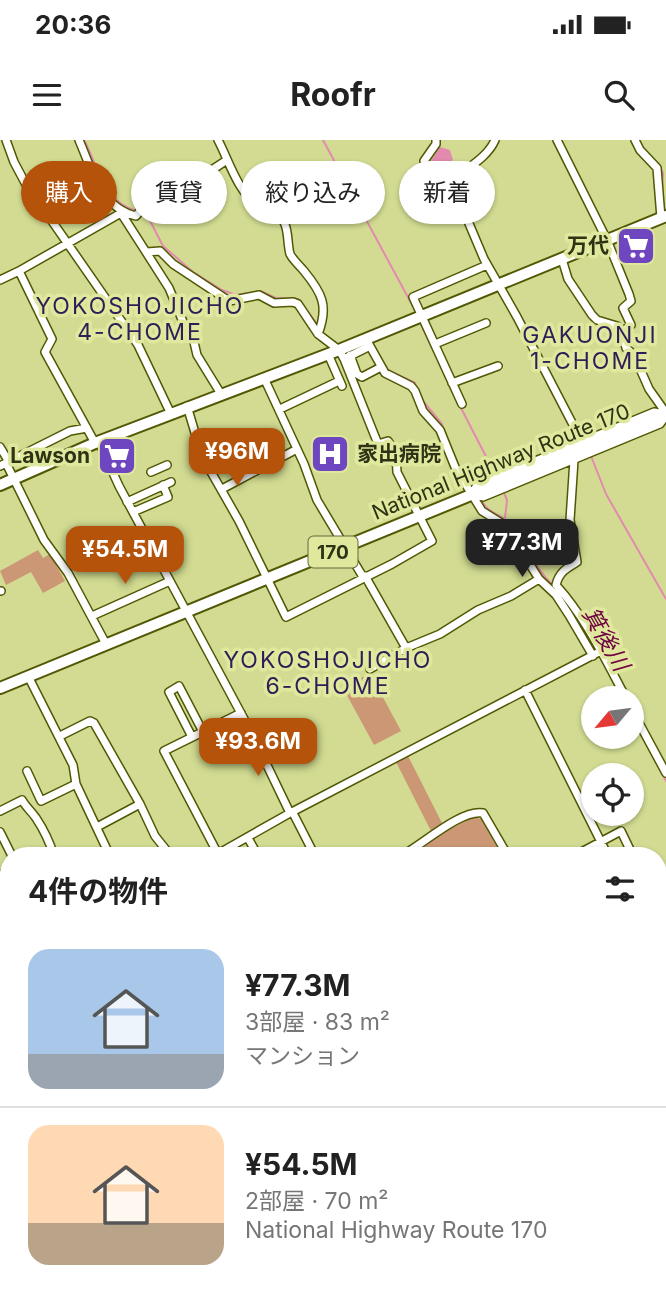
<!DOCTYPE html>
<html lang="ja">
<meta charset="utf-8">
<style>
:root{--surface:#fff;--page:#f6f6f6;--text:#222;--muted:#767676;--line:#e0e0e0;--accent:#b45309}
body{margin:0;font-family:Inter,"Noto Sans JP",sans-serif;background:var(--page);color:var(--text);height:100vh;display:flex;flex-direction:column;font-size:26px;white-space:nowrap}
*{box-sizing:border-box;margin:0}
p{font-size:23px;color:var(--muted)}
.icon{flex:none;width:38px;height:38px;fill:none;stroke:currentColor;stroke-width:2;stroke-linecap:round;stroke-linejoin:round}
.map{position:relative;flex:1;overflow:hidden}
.details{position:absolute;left:0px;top:707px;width:667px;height:448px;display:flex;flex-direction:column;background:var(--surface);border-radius:28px 28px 0 0;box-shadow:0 2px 5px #0004}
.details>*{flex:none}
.top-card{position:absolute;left:21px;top:21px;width:625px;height:63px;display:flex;gap:14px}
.needle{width:46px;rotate:241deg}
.controls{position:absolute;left:581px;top:546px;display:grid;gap:14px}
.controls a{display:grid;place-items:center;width:63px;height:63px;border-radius:50%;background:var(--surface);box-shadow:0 2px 5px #0004;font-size:35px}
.price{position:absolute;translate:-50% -60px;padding:0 16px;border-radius:14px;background:var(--accent);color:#fff;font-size:23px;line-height:46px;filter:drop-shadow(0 2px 4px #0008)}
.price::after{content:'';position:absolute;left:50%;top:42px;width:21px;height:16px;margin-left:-10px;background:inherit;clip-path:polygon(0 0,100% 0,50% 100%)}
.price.on{background:#222;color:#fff}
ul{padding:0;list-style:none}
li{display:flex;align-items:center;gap:21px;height:175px;padding:0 28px}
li+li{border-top:2px solid var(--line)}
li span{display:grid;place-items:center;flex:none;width:196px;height:140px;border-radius:21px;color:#555}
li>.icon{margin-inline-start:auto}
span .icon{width:84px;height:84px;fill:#fffc;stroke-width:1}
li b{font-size:30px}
h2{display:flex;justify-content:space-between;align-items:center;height:84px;padding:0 28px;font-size:30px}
.tag{padding:0 24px;border-radius:32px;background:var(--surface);box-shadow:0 2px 5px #0004;font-size:24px;line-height:63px}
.tag.on{background:var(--accent);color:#fff}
.status{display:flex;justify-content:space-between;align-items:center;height:49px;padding:0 35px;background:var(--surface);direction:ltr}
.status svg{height:19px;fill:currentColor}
header{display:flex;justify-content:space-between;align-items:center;height:91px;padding:0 28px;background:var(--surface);font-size:32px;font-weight:700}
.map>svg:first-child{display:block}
</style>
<div class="status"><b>20:36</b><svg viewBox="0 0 49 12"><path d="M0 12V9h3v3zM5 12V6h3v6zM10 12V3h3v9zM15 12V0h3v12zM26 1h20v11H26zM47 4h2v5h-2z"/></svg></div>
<header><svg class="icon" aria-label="menu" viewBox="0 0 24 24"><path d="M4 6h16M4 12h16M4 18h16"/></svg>Roofr<svg class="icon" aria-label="search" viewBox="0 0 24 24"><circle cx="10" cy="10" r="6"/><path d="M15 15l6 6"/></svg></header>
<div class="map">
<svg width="666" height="1155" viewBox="0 0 666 1155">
<rect width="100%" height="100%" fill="#d2db91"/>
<path fill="#cb9774" d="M38 410 43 418 50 414 65 441 43 453 31 432 6 445 0 431Z
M370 533 401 591 374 605 343 548Z
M407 614 443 685 431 691 395 620Z
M474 677 481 679 502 716H407L437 696Z
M666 1064V1155H496L512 1146H658V1068Z
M343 1146H435L426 1155H348Z"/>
<path fill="#e28bae" d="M440 7 450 10 453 20 437 30 430 22Z
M546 1146H586L575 1155H530Z"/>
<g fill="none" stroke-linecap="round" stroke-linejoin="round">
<path stroke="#e28bae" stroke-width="2" d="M84 0C99 27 102 62 137 71
M323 0 417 174
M660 27 663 33 662 53
M142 72 146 73 163 106 193 132 222 150 236 155 260 151 276 158 298 159 301 162
M306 170 318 185
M513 177 576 299
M421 184 453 253
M376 210 388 230 415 243 423 261 442 284 445 294
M461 268 495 334
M591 316 606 354 666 459
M465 337 471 345
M504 353 507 360 505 378
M482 361C488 373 498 373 507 381 526 400 533 427 552 444
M637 587 666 641"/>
<path stroke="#e28bae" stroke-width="10" d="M658 1053 666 1049
M473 1155 488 1146"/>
<g stroke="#515703" stroke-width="10">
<path id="minor" d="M6 0 14 22 39 69 45 71 138 205 170 272
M79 0C92 30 101 68 136 76 152 54 179 47 203 35 211 31 219 25 227 20
M218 0C229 21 237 50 257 65 265 72 278 71 284 82 289 92 287 103 290 114 293 120 300 126 304 131 322 153 329 166 318 194
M436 0V4L424 21 428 29 446 41 462 67 484 119 517 177 582 302
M557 0 607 100 629 154 631 161 623 168 631 185 622 192
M635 0 640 10 657 28 661 78
M448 44C463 30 487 19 495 0
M147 112 160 111 173 124 229 161 259 155 274 163 293 162 298 164 318 194 339 210 344 219 370 206
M562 119 568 139 592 175 597 180 617 186 622 192 626 208 634 215 649 249 666 273
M19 131 121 73 169 148 188 194 194 202 197 215 221 254
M0 140 19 131 52 199 45 212 95 303
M366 199 385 233 411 246 415 251 423 271 440 290 455 327 482 371 506 386 539 439 556 455 569 475 593 516
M435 204 486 183
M328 214 342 246
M350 215 357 234 362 237 381 227
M264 238 304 324 317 360 363 437
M452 243 498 226
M462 264 413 157 487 125
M187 266 202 316 239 381 286 477 392 424 432 401 397 332 396 313 388 301 378 304 344 219
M280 269 339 241
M99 302 119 346 251 592 290 673
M0 307 9 322
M574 320 570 380 577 422C567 428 559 432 556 445 586 478 605 519 626 558
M6 323 44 400 68 433 106 504
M0 326 70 291 87 288
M151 332 167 325
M222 349 297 309
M472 354 477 345 654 272 665 274
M473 354 483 357 660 284 666 276
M127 362 171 342
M133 372 168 357 163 345
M145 394 111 410 109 413 112 420 116 422 150 405
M365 436 406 508
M0 451H1
M92 476 170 441
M370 529 406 508 440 494 478 470 511 456 539 439
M28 536 73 625 76 644 110 716
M525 550 608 716
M632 570 666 633
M60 596 90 581 94 583 140 664 155 696 171 716
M192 597 169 552 179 546 203 592
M27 631 41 661 76 644
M0 671 22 660C26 667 31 671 36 678 44 690 50 703 54 716
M293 673 315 716
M97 687 140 664
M0 692 12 716
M248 698 258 716
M214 716 290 673 601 511
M219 716 164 611 241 573
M401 716C422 705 461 669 483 673L508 716
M574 716 621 691 633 716
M0 735 9 731
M658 763 666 782
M0 782 9 795
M0 806 9 801
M0 834 9 831
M658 865 666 861
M0 879 9 896
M9 940 6 941 9 946
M0 972 9 989
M0 1015 9 1010
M658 1038 666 1034
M0 1044 9 1061
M658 1065 666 1061
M249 1146 253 1155
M115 1155 130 1146
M295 1155 310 1146"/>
</g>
<g stroke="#515703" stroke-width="14">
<path id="highway" d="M0 345 95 303 339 210 666 76
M0 548 666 275"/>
</g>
<use href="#minor" stroke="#fff" stroke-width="7"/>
<use href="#highway" stroke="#fff" stroke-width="10"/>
</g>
<defs>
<g id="supermarket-square" transform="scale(2.0125)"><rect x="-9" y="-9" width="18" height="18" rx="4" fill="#6e46bf" stroke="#dfe89d"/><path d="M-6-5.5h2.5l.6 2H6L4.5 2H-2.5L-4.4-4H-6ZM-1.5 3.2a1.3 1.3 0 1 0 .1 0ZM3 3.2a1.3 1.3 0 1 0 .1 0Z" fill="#fff"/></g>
<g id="hospital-square" transform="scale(2.0125)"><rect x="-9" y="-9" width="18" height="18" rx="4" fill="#6e46bf" stroke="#dfe89d"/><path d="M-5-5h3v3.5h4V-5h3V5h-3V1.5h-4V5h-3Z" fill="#fff"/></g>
</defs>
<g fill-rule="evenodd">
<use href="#supermarket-square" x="636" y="106"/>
<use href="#hospital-square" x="330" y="314"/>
<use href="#supermarket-square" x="117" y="316"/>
</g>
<g text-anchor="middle" stroke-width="7" stroke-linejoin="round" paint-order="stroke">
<rect fill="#dfe89d" stroke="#64693d" stroke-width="2" x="308.5" y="396.5" width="49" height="31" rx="5"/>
<g font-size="19" font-weight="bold" fill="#2f3214">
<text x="333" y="419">170</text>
</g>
<g font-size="21" font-weight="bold" fill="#2f3214" stroke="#dfe89d" text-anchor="end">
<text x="609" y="113">万代</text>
<text x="357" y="321" text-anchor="start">家出病院</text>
<text x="90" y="323">Lawson</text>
</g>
<g font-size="21" fill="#2f3214" stroke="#dfe89d">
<text transform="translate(501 322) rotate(-22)" y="7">National Highway Route 170</text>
</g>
<g font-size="23" letter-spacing="2" fill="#301d57" stroke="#dfe89d">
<text x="140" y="174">YOKOSHOJICHO<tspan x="140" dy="26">4-CHOME</tspan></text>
<text x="590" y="203">GAKUONJI<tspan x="590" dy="26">1-CHOME</tspan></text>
<text x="328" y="528">YOKOSHOJICHO<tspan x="328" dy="26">6-CHOME</tspan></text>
</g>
<g font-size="23" font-style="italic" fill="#6f0240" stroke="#dfe89d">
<text transform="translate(606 499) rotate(60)" y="8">箕後川</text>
</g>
</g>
</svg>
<div class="controls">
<a><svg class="needle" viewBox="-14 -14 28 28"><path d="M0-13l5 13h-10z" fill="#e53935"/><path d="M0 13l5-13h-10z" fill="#767676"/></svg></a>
<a><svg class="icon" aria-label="locate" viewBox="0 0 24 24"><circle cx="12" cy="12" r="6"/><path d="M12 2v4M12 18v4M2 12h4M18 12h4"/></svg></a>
</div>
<b class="price" style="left:237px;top:348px">¥96M</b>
<b class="price on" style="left:522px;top:439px">¥77.3M</b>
<b class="price" style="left:125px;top:446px">¥54.5M</b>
<b class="price" style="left:258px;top:638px">¥93.6M</b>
<div class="top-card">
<a class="tag on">購入</a>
<a class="tag">賃貸</a>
<a class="tag">絞り込み</a>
<a class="tag">新着</a>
</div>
<section class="details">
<h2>4件の物件<svg class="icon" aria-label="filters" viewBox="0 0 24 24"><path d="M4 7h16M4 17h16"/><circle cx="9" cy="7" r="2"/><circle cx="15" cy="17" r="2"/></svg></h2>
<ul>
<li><span style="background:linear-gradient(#a9c7e8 75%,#9aa5b1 0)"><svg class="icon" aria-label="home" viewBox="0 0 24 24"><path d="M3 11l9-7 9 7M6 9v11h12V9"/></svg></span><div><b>¥77.3M</b><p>3部屋 · 83 m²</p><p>マンション</p></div></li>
<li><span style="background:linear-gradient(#ffd9b3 70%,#b9a48a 0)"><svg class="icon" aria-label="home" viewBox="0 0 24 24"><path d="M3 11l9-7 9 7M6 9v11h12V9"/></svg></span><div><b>¥54.5M</b><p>2部屋 · 70 m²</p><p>National Highway Route 170</p></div></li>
</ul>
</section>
</div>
